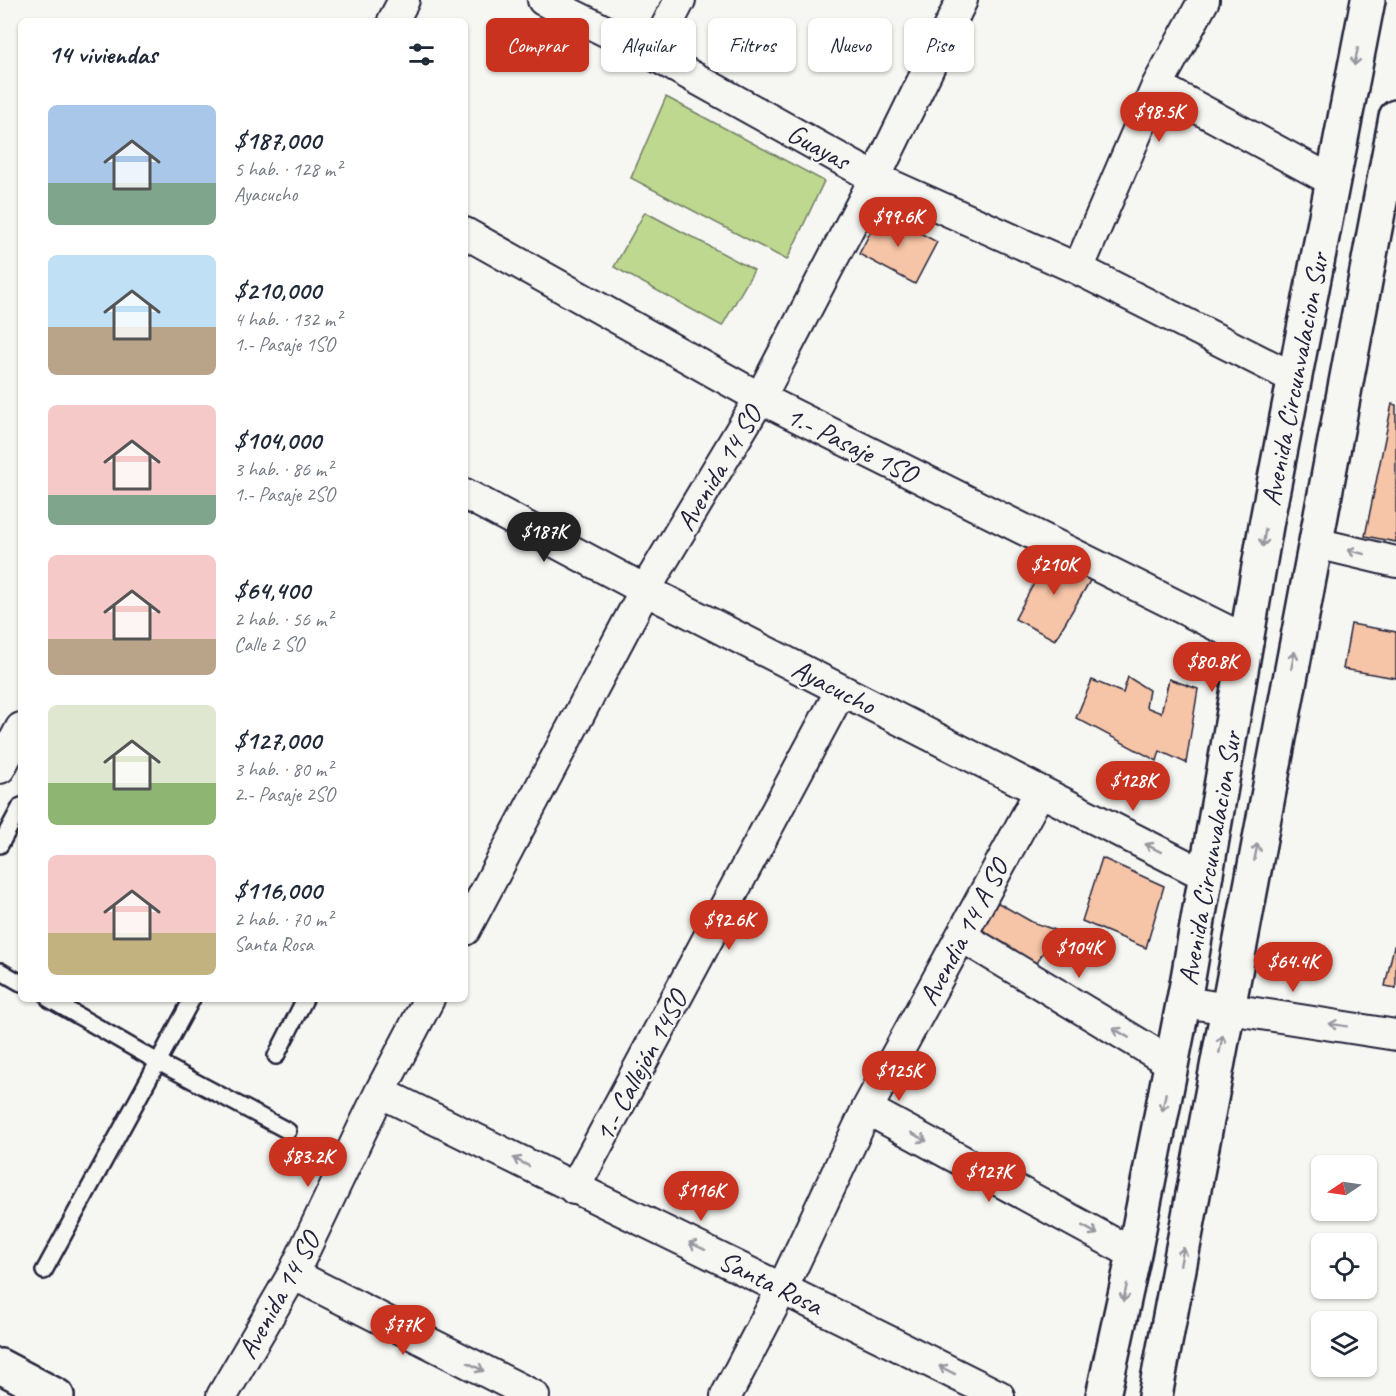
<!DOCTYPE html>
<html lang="es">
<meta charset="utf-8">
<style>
:root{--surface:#fff;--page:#f2f2f3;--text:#1f2937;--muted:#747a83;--accent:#c8321e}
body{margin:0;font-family:Caveat,sans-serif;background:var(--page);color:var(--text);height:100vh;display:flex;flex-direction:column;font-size:22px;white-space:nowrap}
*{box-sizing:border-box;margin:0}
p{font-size:20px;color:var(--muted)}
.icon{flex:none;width:33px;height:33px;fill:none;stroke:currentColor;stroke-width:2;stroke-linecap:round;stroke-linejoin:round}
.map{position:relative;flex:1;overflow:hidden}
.sheet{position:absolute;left:18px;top:18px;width:450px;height:984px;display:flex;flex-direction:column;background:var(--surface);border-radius:9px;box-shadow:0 2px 4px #0004}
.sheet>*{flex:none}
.top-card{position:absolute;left:486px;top:18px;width:570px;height:54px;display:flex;gap:12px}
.needle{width:39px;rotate:257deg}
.fabs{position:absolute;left:1311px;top:1155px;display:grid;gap:12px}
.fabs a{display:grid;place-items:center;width:66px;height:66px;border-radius:9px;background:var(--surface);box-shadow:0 2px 4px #0004;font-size:30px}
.price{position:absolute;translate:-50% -51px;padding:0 14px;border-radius:21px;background:var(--accent);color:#fff;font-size:20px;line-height:39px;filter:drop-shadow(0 2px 3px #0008)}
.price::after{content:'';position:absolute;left:50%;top:36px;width:18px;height:14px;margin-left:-9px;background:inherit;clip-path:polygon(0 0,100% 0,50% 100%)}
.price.active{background:#222;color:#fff}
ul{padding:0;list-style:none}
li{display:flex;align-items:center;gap:18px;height:150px;padding:0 30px}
li span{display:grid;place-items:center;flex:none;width:168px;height:120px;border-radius:9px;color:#555}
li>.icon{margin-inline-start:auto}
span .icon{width:72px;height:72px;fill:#fffc;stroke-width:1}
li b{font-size:26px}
h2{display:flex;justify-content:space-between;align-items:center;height:72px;padding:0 30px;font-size:26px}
.chip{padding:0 21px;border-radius:9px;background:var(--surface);box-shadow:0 2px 4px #0004;font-size:21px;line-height:54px}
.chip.active{background:var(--accent);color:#fff}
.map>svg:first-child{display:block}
</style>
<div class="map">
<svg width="1396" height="1396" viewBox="0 0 1396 1396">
<rect width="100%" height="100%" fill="#f6f6f2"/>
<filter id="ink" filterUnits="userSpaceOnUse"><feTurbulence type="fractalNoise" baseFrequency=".0167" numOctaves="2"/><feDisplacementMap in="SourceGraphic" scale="12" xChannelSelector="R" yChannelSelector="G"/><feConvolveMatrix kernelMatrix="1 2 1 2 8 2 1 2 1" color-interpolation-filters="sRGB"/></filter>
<g filter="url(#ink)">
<path fill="#bed88f" stroke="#707d65" stroke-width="1.5" d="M666 97 824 181 787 260 631 178Z
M645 212 754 270 722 326 614 267Z"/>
<path fill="#f6c4a6" stroke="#22223b" stroke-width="1.5" d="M881 212 937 242 915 284 859 254Z
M1392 404 1396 405V542L1365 536Z
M1050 553 1094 574 1055 640 1015 619Z
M1351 624 1396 632V678L1343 669Z
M1128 677 1149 690 1146 707 1161 713 1169 679 1198 689 1186 763 1160 751 1157 761 1076 718 1092 680 1123 693Z
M1102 858 1164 886 1146 948 1082 921Z
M988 897 1032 922 1055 930 1034 969 970 933Z
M1394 946H1396V988L1385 986Z"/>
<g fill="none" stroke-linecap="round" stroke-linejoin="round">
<g stroke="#22223b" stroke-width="20">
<path id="service" d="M0 845 21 806
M0 971 21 983
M192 999 158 1062 288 1131
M276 1056 305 999
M44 1271 158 1062 49 999"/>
</g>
<g stroke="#22223b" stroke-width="34">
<path id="minor" d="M543 0 652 54 875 178 1078 269 1294 378
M393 21 404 0
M652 54 680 0
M1157 86 1331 180
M465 233 760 398 1248 641
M1078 269 1157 86 1204 0
M465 494 645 590 1205 875
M1316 543 1396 562
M0 768 21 728
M465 930 645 590 760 398 875 178 962 0
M961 936 1171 1063
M1184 1002 1396 1035
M380 1092C586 1194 794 1293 999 1396
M867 1109 1134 1254
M574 1189 841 690
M293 1274 534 1396
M222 1396 293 1274 380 1092 429 999
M726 1396 783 1287 867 1109 1040 791"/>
</g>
<g stroke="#22223b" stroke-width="38">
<path id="tertiary" d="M0 1366 57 1396"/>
</g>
<g stroke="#22223b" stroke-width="38">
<path id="secondary" d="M1103 1396 1134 1254 1187 984 1267 520 1368 0
M1155 1396 1396 117"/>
</g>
<use href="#service" stroke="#f6f6f2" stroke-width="15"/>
<use href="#minor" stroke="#f6f6f2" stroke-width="30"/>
<use href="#tertiary" stroke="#f6f6f2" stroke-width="33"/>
<use href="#secondary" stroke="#f6f6f2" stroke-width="33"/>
</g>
<defs><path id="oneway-shaft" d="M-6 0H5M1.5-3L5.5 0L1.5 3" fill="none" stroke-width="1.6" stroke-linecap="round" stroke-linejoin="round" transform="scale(1.5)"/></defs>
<g stroke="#9797a0">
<use href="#oneway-shaft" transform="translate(1356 57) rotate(102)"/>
<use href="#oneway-shaft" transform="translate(1264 538) rotate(99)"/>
<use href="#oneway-shaft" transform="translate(1356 552) rotate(-167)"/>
<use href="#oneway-shaft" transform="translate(1293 660) rotate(-79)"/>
<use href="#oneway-shaft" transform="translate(1153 848) rotate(-153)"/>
<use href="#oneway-shaft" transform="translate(1256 852) rotate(-79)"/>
<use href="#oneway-shaft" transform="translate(1338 1025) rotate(-171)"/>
<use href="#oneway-shaft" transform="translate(1121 1033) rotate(-149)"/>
<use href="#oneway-shaft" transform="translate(1221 1044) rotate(-79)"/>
<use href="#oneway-shaft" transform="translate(1164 1102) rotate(101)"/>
<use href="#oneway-shaft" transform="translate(919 1137) rotate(29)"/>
<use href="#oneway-shaft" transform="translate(521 1162) rotate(-153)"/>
<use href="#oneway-shaft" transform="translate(1090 1230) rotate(29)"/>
<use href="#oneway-shaft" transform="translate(697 1246) rotate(-155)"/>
<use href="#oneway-shaft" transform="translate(1182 1256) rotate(-79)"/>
<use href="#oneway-shaft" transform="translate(1125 1293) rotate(102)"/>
<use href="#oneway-shaft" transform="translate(476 1367) rotate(27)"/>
<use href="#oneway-shaft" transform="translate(947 1370) rotate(-153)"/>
</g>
</g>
<g text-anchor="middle" stroke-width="4.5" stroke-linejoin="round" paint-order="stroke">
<g font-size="28" fill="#22223b" stroke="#f6f6f2">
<text transform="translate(819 146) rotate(29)" y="10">Guayas</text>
<text transform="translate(1294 379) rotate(-79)" y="10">Avenida Circunvalacion Sur</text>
<text transform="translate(852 444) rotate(26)" y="10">1.- Pasaje 1SO</text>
<text transform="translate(718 468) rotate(-59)" y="10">Avenida 14 SO</text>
<text transform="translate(834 686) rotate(27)" y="10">Ayacucho</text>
<text transform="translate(1209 858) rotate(-80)" y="10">Avenida Circunvalacion Sur</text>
<text transform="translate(963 932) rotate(-62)" y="10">Avendia 14 A SO</text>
<text transform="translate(640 1066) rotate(-62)" y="10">1.- Callejón 14SO</text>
<text transform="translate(771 1282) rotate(26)" y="10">Santa Rosa</text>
<text transform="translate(278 1295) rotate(-61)" y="10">Avenida 14 SO</text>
</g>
</g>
</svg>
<div class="fabs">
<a><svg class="needle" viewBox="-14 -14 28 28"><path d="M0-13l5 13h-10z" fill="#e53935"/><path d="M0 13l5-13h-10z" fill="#747a83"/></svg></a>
<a><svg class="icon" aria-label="locate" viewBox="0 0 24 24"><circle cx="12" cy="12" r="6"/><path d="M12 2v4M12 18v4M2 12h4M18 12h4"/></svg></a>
<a><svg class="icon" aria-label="layers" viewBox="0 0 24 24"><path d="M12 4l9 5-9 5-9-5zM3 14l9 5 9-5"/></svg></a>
</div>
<b class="price" style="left:1159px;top:143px">$98.5K</b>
<b class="price" style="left:898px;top:248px">$99.6K</b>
<b class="price active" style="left:544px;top:563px">$187K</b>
<b class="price" style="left:1054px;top:596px">$210K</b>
<b class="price" style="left:1212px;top:693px">$80.8K</b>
<b class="price" style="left:1133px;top:812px">$128K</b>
<b class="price" style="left:729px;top:951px">$92.6K</b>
<b class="price" style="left:1079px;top:979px">$104K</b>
<b class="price" style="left:1293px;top:993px">$64.4K</b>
<b class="price" style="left:899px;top:1102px">$125K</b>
<b class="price" style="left:308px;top:1188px">$83.2K</b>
<b class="price" style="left:989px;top:1203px">$127K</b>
<b class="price" style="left:701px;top:1222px">$116K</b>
<b class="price" style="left:403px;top:1356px">$77K</b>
<div class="top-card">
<a class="chip active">Comprar</a>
<a class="chip">Alquilar</a>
<a class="chip">Filtros</a>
<a class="chip">Nuevo</a>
<a class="chip">Piso</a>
</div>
<section class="sheet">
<h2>14 viviendas<svg class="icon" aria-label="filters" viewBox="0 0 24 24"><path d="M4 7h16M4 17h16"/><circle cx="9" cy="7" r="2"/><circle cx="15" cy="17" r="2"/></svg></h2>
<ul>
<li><span style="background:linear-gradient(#a9c7e8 65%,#7fa58c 0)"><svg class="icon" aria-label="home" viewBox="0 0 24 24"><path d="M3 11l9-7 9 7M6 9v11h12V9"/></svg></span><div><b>$187,000</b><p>5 hab. · 128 m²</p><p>Ayacucho</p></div></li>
<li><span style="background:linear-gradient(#bfe0f5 60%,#b9a48a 0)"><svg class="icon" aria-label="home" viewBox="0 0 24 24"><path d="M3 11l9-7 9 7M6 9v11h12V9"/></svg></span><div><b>$210,000</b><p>4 hab. · 132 m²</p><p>1.- Pasaje 1SO</p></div></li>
<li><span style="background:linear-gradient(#f6c9c9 75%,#7fa58c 0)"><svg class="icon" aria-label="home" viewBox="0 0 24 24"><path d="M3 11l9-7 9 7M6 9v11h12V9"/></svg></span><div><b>$104,000</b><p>3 hab. · 86 m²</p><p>1.- Pasaje 2SO</p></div></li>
<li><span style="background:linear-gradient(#f6c9c9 70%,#b9a48a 0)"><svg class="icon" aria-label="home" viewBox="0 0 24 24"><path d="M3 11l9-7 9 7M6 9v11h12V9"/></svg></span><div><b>$64,400</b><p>2 hab. · 56 m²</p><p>Calle 2 SO</p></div></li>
<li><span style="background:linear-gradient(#dfe7d0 65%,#8fb573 0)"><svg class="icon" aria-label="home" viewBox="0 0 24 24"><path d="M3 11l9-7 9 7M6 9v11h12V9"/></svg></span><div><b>$127,000</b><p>3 hab. · 80 m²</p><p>2.- Pasaje 2SO</p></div></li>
<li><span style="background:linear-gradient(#f6c9c9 65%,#c2b280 0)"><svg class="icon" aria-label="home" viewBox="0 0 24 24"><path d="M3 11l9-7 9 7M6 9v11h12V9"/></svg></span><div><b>$116,000</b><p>2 hab. · 70 m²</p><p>Santa Rosa</p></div></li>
</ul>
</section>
</div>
